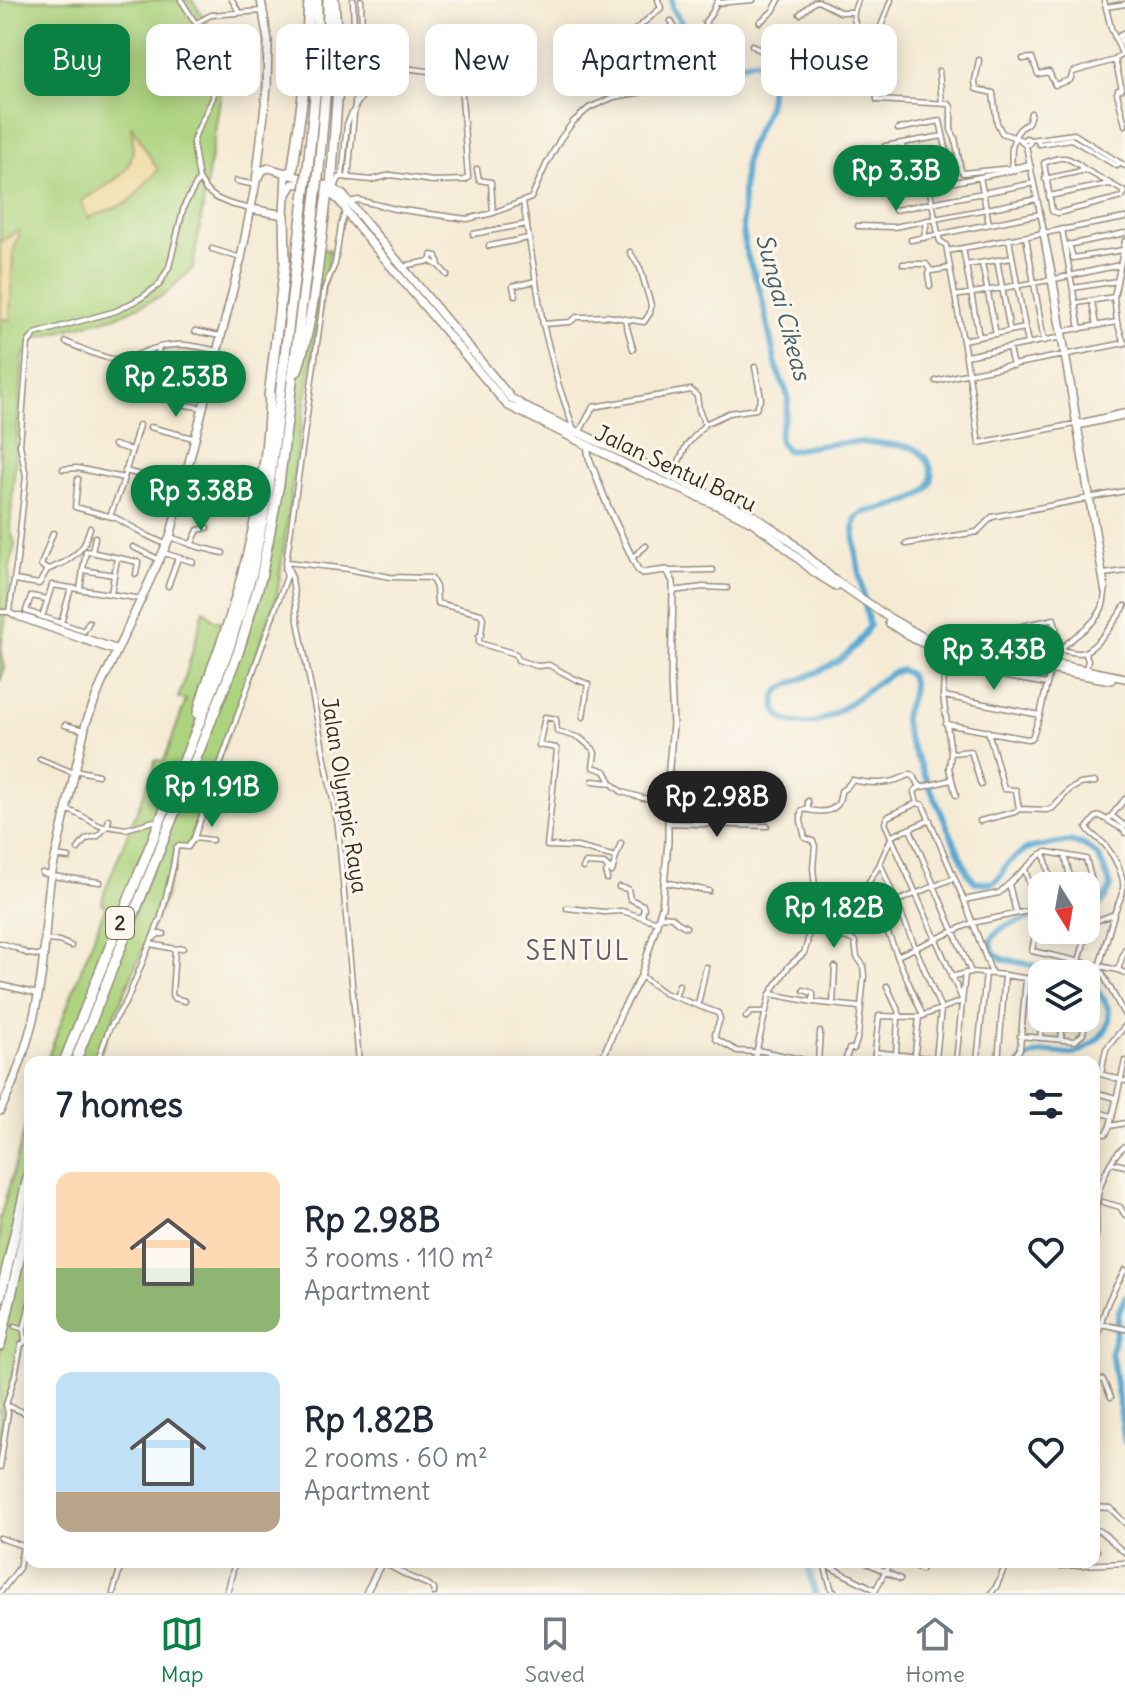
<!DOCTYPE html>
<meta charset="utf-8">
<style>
:root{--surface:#fff;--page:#f6f6f7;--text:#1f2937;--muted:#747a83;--line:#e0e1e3;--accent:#0b8043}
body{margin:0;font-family:Delius,sans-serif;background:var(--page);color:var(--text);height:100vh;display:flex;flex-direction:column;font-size:30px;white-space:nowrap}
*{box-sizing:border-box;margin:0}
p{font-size:26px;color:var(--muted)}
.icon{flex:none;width:44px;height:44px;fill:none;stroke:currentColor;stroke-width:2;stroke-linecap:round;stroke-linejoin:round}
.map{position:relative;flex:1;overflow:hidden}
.details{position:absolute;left:24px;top:1056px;width:1076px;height:512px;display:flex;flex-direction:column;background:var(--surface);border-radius:16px;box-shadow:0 4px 20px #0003}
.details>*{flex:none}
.banner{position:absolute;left:24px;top:24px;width:1078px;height:72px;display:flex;gap:16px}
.needle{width:52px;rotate:169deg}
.controls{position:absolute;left:1028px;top:872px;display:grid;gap:16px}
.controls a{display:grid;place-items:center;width:72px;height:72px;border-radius:16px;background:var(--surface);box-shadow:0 4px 20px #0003;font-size:40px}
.price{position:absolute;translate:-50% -68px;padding:0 18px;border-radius:28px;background:var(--accent);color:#fff;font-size:26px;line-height:52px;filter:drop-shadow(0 2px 4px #0008)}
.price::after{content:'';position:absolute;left:50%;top:48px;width:24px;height:18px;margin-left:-12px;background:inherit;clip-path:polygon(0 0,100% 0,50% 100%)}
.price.active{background:#222;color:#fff}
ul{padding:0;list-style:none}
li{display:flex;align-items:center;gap:24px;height:200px;padding:0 32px}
li span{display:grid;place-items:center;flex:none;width:224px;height:160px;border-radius:16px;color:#555}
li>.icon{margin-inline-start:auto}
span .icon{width:96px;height:96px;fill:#fffc;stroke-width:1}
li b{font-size:34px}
h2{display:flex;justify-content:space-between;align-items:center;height:96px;padding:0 32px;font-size:34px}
.pill{padding:0 28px;border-radius:16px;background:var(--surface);box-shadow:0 4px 20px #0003;font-size:28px;line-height:72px}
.pill.active{background:var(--accent);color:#fff}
.tabs{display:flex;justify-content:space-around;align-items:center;height:112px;border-top:2px solid var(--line);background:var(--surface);font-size:22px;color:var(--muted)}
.tabs a{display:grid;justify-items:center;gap:4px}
.tabs .active{color:var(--accent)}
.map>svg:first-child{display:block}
</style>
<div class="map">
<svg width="1125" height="1593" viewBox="0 0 1125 1593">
<rect width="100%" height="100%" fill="#fbf7ec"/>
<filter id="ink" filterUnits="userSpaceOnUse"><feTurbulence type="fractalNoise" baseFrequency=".0125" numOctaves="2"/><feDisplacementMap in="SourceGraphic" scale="16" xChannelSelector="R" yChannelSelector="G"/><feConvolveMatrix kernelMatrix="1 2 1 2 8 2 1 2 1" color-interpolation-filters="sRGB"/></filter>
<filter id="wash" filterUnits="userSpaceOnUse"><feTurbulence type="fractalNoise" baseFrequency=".006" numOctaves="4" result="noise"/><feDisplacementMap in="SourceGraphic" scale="32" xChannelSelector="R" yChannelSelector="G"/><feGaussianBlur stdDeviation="1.8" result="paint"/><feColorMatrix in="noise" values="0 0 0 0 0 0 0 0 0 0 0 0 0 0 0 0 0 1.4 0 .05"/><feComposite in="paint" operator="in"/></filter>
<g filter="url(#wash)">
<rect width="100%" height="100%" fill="#f5ebd5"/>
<path fill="#acd37e" stroke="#747e4e" stroke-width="2" d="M0 0H192L218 39 225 68 193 268 164 295 120 315 33 339 23 358 10 527 15 544 10 568 8 605 1 647 4 668 0 683Z
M319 249 330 250 327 270 298 445 277 596 188 847 178 846 165 897 109 1029 97 1062H75L238 653 261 578 290 393 302 356Z
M204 610 214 620 229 623 192 741 64 1062H46L106 905 102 904 104 893 153 770 155 760 164 761 186 700 178 698 183 685Z
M30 1110V1169L0 1298V1219Z
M30 1212V1302L12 1387 6 1405 8 1409 0 1450V1346Z"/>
<path fill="#eeda9e" stroke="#94825e" stroke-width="2" d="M131 125 158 170 129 202 88 218 81 201C116 179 141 173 131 125Z
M18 230 20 231 13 253 10 320 1 319 0 243Z"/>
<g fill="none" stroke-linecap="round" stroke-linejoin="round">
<path stroke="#58a8d2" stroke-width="6" d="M672 0V7C684 26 702 66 726 71 740 66 759 50 767 73 779 107 754 127 747 154 744 166 744 179 743 191 743 213 741 238 748 258 751 268 756 277 759 287 767 315 770 344 778 371 780 379 785 386 787 394 792 411 776 431 780 442 780 443 787 450 788 451 824 444 858 439 894 445 900 446 907 446 913 448 920 451 927 459 930 466 943 501 885 507 862 513L856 518 854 527 856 555 869 626C852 657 833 665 802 679 795 682 786 685 780 690 770 700 775 715 787 721 791 723 800 723 805 724 828 725 870 686 890 674L901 670 909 674C919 694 906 700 904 718 904 724 907 732 908 738L969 875 975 882 992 883 1000 877 1007 864 1026 849 1069 841 1084 845 1099 857 1111 886C1105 899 1101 909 1086 911
M1042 916C1022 921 1000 922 990 942L994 953 1003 959 1075 974
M1021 1062C1031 1055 1039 1052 1051 1052 1060 1052 1068 1056 1077 1053 1082 1051 1088 1046 1093 1043 1121 1021 1109 1000 1086 980
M1125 1297 1119 1311 1116 1334 1111 1351 1125 1442
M807 1562 815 1593"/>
</g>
</g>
<g filter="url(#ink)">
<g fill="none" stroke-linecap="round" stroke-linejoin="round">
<path stroke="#d0c4b0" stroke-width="4" stroke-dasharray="4 2" stroke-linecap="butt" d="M158 826 171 843"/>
<g stroke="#988a7a" stroke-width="7">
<path id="minor" d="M181 0 208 43 215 65 213 98 196 133 193 143 199 179 206 190 216 198 230 204 251 209
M232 0 239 12
M858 0C853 12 851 19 859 30
M891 0 880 29 875 73 877 100 949 104 951 107V130L955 138 961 171 963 173 1012 168 1030 164
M1104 0 1111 28 1122 54 1115 60 1122 89 1118 90 1117 93 1125 125
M717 3 753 0
M1106 7 1125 4
M800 14 814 2 818 1 840 12H853
M760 22 773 11 779 0
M196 23 211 15 261 11
M1125 33 1119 36 1125 49
M714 41 705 22 712 13 718 0
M752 45C774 64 801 38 823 31 838 26 863 30 880 29
M1023 59 1032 58 1038 74 1049 72 1055 85 1070 80 1073 72 1115 60
M979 60 975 81 976 89 993 93 997 123 1002 133 1022 140
M652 61 637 41 635 30 661 8 658 0
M642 68 663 54 677 52
M939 71 942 103
M898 129 940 121 950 166 908 173 902 144
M1037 139 1039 144 1071 139 1117 166 1121 163
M1030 140 1074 134 1125 166
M885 146 943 136
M1026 146 1030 143V140L1026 138 1022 142 1026 146 1054 279 1106 588C1104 594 1105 601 1102 608 1092 631 1062 639 1053 662
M887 164 904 159
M1012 168C1011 157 1011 138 1020 129 1028 122 1028 126 1031 113
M477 169 479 180 491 182 493 213
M926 170 938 234 940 241 946 245 969 375 979 443 1065 426 1125 412
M342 177 347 124 354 109 364 93 361 0
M980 177 989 224
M348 178 356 93 353 0
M1045 179 1086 170 1125 192 1122 197 1058 213 1052 211 1044 163C1064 154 1069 157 1086 170
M236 181 256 185
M335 188 339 178 342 177 371 180 391 175 433 181 465 180 468 178 460 71C449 65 445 72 434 71 420 71 409 67 394 68
M904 192 1031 167
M1049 196 1109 184
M350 202 358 200 395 209 452 217 467 219 493 213 531 198 547 163 561 138 573 122 589 108 614 97 677 86 680 83C682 73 678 65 678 55 677 37 681 39 671 21
M523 202 543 324 558 383 574 430
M895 210 1034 183
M858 226 894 227 1037 199
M1062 229 1080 329
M1042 230 1104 591
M473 234 527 224
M1026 237 1044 341
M924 238 927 220
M911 240 1040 214
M1069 244 1073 258 1123 250
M1068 245 1125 233
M489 246 528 238
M963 248 966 265
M212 249 241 258
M947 251 1125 218
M997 260 1010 331
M430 261 432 255 437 256 439 266
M982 263 996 334
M903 264H926L931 271 950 268
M404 268 408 265 430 261 439 266 447 275
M930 270 928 274 930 286
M1073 288 1117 281
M515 296 513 286 536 281
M955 296 1050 280 1120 265
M1092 301 1096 326
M1077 303 1114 297
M625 320 633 349
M543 324 570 322 577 317H584L607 316 644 322 650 313 651 305 640 268 630 252
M1025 328 1028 344
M195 331 220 336
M1064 331 1117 322
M979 337 966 265 1012 258
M963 340 1025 328 1009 239
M66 342C82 349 110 362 127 360 133 359 138 354 144 352 171 341 190 344 218 351
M1124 343 1117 322 1114 297 1125 241
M1009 349 1013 366
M966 356 1062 337
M936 381 956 376 1125 343
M150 397 159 348
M174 403 203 408
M1080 426 1125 416
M150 427 193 438
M579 433 593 407 691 390 697 396 699 410 705 424 729 413 756 409 761 398 755 367
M114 445 131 450
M63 469 77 468 124 478
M125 471 145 476 160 477 182 485
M672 477 686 446 705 424
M78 479 75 507 116 518 146 535 165 544
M110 516 121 488 139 425
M170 537 199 547 223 553
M906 544 977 532 992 517 1125 491
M191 545 198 530 207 528
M133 547 160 560
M92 552 95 537
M164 553 193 562
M633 557 646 546
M287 562 348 569 390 577 431 578 436 587 437 603 481 614 483 618 481 635 479 636V643L516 654 518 660 537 666 549 665 575 679 588 684 583 717
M287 565 292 578 297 616 338 826 359 1062
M47 570 41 565 53 533
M83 570 114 575
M669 571 713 570
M1104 574 1125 571
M287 577 285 569 287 556 325 287 335 264 341 225 346 209
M15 580 39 584 47 570 65 562 77 553 84 545 90 528
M168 586 178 558
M80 589 86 551 138 562 136 574
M673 591 703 587 727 588
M111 594 117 558
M47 599 31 596 26 611 84 631 89 622
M0 612H9
M17 615H20L117 648
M42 617 52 585 142 599
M61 623 71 588
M945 651 943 696 951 753 949 768 956 795
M115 652 19 618 9 612 17 560 26 476 20 445 28 343 35 334 116 311 141 298 159 285 169 267 184 206 199 179
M1085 652 1088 660 1086 669
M1057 653 981 635 1054 619 1061 650C1066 651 1074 653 1080 653 1095 652 1117 618 1125 606
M944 666 1047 684
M944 696 1040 715
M946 724 1027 739 1032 738 1040 715 1050 671
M65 725 84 730
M988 731 1004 789 1016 790 1019 809
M951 753 971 751 981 785
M40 759 74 773
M75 770 98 775
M593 781 611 783
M917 803 914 792 918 788 951 780
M68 810C81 814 90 822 103 827L107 826 126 829 154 821
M808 810V801
M1112 816 1125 826
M930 820 892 836 880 863 941 1009 936 1059
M1108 820 1125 799
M980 821 1015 812 1019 809 1047 810 1053 808 1069 790 1080 784 1095 782
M668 823 767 826
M910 829 971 972
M194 838 212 840
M621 843 616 857 577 847 547 846 557 750 556 748 539 745 545 717 556 719 557 731 580 738 593 749 595 753 593 767 605 771 612 784 622 792 643 798 669 801
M78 849 86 839 98 836 107 826 109 819
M1044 853 1052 886
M1065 855 1072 886
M55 856 69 858
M880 864 868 883 878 909 954 878
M583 868 586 863 604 864 612 872
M1025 869 1036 909
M612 872 616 857
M42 873 51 875
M51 876 100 882
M607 879 606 874 609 868
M664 882 709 891
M1009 884 1016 913
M619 887 628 889 630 899 643 905 644 908 642 916
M815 887C824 890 830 894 839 895
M964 900 999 893 1041 854 1047 852 1086 859 1095 893V895L1086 898
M567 908 604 912 622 911 658 922
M878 909 897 955
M1114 914 1099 967 1125 1016
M660 916 672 917 677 922 686 927
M1086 925 1114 914C1117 906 1122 897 1123 889 1125 876 1114 856 1106 846 1100 839 1092 836 1087 828L1096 817 1100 816 1124 830 1125 833
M810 927 833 936 848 938 855 942 857 957 863 965 864 976 858 1036 854 1049H849L845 1062
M1059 930 1035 935 1032 951 1118 970 1125 973
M154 938 158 934H164
M46 940 59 941 71 946
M0 943 14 947 28 954 43 956
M151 944 175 949 172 995 174 998 185 1001
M175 949 183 948
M1079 961 1089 925
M1118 970 1125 949
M641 976 664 993 718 1013 720 1019 715 1034 716 1039 737 1051 756 1052
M951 977 971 972 1005 975 1042 981
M1 985 38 994
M887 986 901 1017
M804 990 813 993V1002
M771 994 813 1002 859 1007
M1086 996 1088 1001 1086 1017
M675 997 679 985
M962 999 885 823 887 817 917 803 923 805 964 900 992 974
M833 1004 835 967
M698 1005 706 967
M923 1016 897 956 972 923 1042 908
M746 1017 751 1012H765
M1020 1036 1075 1041 1083 1034 1086 1018
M1040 1038 1042 1018
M1061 1040 1063 1018
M757 1050 814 1062
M875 1052 963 1062
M896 1055 898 1017
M874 1057 925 1062
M97 1062 109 1029 127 1000 161 917 173 867 176 848 178 846 188 847 194 838 287 576
M754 1062 770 994 789 966 804 953 807 944 815 887 813 868 815 846 813 841 805 838 801 821V812L805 809C815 812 830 814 838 804 839 803 841 793 841 791L847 787 852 780C874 785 892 784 911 774L921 787
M818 1062 820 1032
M874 1062 879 1016 918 1017
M914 1062 919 1017 962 1001
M956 1062 965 973
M977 1062 986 973
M998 1062 1005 975
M1011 1062 1020 1049 1026 978
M1094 1072 1125 1081
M1101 1074 1106 1049 1125 1026
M1094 1092 1116 1098
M1094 1111 1112 1116
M1110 1126 1125 1061
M1094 1132 1106 1134 1110 1126 1125 1123
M1112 1163 1125 1166
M1103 1202 1120 1207 1125 1215
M1094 1245C1098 1234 1096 1224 1096 1212 1097 1191 1107 1159 1125 1146
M1094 1318 1100 1324 1125 1329
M15 1326 24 1329 25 1342
M24 1329 30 1303
M1096 1379 1103 1380 1111 1397
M1094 1385C1098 1373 1096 1360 1097 1347 1099 1318 1110 1295 1125 1270
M6 1405 30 1415
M0 1467 8 1413 6 1405 15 1375 21 1345 25 1342
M1094 1507 1110 1508 1125 1523
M1094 1529C1107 1532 1113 1546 1125 1552
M0 1538 23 1546H30
M1094 1551H1097
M382 1562 408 1576 429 1585 434 1589V1593
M866 1562 900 1579
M907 1562 921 1570
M1038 1562 1061 1566 1125 1563
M824 1564 876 1590
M824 1564 832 1591 836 1593
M0 1593 19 1568 23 1546
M113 1593 122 1562
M227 1593 235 1562
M874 1593 890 1562
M991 1593 996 1587 1007 1562"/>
</g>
<g stroke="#988a7a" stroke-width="8">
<path id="tertiary" d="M587 445 589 458 608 507 638 570 642 573 667 570 673 582V591L671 680 673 725 668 777V842L662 907 641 976 621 1013 601 1062
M366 1593 382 1562"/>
</g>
<g stroke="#988a7a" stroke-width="10">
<path id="primary" d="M259 177 263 170 269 168 331 187 343 195 511 398 529 409 753 515 788 539 833 579 888 617 925 638 1125 678
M286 196 293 184C305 182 328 191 337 199 344 205 348 214 353 221L507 405 633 468 734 513 752 522 778 541 814 572 836 586
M251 209 284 215 286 172
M889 623 914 639 936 649 1111 680
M0 1111C22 1068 38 1011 43 962 46 933 46 905 51 876L86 723 101 685 170 537 241 258 256 182 267 88 268 41 261 0"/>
</g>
<g stroke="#988a7a" stroke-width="12">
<path id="motorway" d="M308 168 317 74V0
M319 169 327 74 328 0
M292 174 304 88 309 0
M331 187 339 72 334 0
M297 371C315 316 319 251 327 193
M269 397 285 263 284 215
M198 714C206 678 223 644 233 608 254 539 268 466 270 394
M64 1062 229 648 252 573 269 486 304 199
M75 1062 238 653 261 578 279 484 315 202
M0 1298 30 1169
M0 1346 30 1210"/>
</g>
<use href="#minor" stroke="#fff" stroke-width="4"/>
<use href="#tertiary" stroke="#fff" stroke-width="5"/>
<use href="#primary" stroke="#fff" stroke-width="7"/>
<use href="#motorway" stroke="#fff" stroke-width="9"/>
<g stroke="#988a7a" stroke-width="12" stroke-linecap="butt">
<path id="motorway-bridge" d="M304 199 308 168
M315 202 319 169"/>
</g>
<use href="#motorway-bridge" stroke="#fff" stroke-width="9"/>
</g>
</g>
<g text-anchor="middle" stroke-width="6" stroke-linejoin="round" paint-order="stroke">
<rect fill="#fbf7ec" stroke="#75685c" stroke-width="2" x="106" y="907" width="28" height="32" rx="6"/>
<g font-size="20" font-weight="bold" fill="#3b2a1e">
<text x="120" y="930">2</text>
</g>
<g font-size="22" fill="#3b2a1e" stroke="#fbf7ec">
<text transform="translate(676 468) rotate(25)" y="8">Jalan Sentul Baru</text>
<text transform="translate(345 795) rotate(81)" y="8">Jalan Olympic Raya</text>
</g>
<g font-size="24" font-style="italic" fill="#475c66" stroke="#fbf7ec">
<text transform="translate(783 307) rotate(75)" y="8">Sungai Cikeas</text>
</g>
<g font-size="26" letter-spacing="2" fill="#695866" stroke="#fbf7ec">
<text x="578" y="960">SENTUL</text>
</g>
</g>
</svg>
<div class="controls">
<a><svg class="needle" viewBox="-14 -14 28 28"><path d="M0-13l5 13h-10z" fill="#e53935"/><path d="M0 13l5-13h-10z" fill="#747a83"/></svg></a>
<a><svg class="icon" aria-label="layers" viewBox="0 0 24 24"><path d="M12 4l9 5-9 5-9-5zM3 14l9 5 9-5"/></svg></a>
</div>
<b class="price" style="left:896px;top:213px">Rp 3.3B</b>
<b class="price" style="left:176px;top:419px">Rp 2.53B</b>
<b class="price" style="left:201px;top:533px">Rp 3.38B</b>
<b class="price" style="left:994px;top:692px">Rp 3.43B</b>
<b class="price" style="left:212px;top:829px">Rp 1.91B</b>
<b class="price active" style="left:717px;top:839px">Rp 2.98B</b>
<b class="price" style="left:834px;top:950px">Rp 1.82B</b>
<div class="banner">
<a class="pill active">Buy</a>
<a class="pill">Rent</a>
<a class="pill">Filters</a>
<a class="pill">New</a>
<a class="pill">Apartment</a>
<a class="pill">House</a>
</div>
<section class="details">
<h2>7 homes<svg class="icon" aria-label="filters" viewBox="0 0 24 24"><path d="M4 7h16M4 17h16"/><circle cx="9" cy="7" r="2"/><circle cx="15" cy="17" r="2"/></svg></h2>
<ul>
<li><span style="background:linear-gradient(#ffd9b3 60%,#8fb573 0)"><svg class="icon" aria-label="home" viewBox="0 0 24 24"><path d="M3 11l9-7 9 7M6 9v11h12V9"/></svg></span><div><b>Rp 2.98B</b><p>3 rooms · 110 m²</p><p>Apartment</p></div><svg class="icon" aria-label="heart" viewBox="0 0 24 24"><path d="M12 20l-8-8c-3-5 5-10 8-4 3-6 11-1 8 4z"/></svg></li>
<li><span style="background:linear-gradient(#bfe0f5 75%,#b9a48a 0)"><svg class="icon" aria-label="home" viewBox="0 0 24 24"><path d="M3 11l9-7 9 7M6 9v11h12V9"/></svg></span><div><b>Rp 1.82B</b><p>2 rooms · 60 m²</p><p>Apartment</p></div><svg class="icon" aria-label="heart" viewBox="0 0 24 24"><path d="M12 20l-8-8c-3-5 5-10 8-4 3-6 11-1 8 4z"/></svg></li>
</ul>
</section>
</div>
<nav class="tabs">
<a class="active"><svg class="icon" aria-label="map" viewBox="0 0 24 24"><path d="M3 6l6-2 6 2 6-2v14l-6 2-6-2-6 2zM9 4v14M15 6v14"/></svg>Map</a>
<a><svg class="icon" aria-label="saved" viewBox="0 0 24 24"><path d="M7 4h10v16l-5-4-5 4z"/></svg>Saved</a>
<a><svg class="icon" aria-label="home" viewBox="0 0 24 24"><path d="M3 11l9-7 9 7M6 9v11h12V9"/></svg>Home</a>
</nav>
